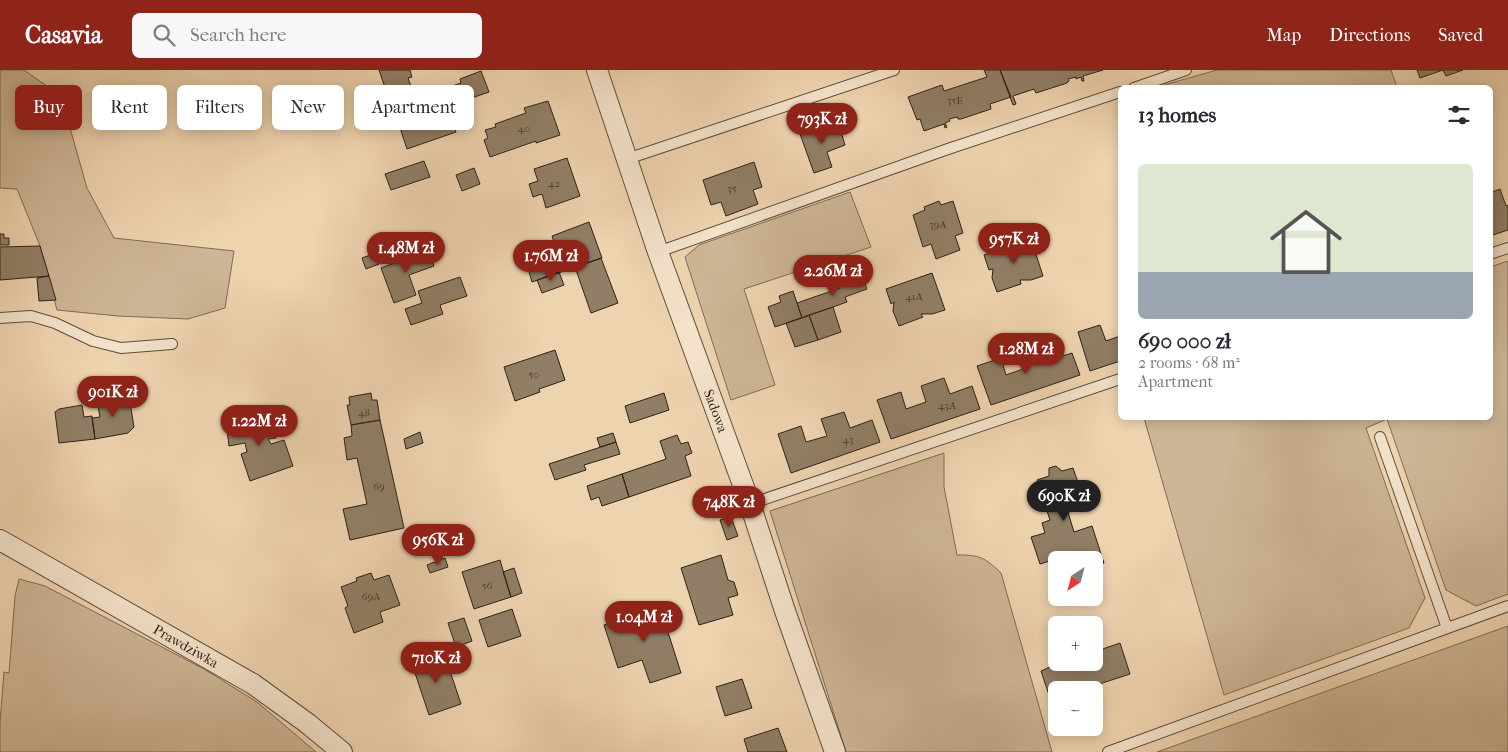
<!DOCTYPE html>
<meta charset="utf-8">
<style>
:root{--surface:#fff;--page:#f7f7f7;--text:#2b2b33;--muted:#7c7c81;--accent:#8f2418}
body{margin:0;font-family:"IM FELL French Canon",serif;background:var(--page);color:var(--text);height:100vh;display:flex;flex-direction:column;font-size:19px;white-space:nowrap}
*{box-sizing:border-box;margin:0}
p{font-size:16px;color:var(--muted)}
.icon{flex:none;width:28px;height:28px;fill:none;stroke:currentColor;stroke-width:2;stroke-linecap:round;stroke-linejoin:round}
.map{position:relative;flex:1;overflow:hidden}
.side{position:absolute;left:1118px;top:15px;width:375px;height:335px;display:flex;flex-direction:column;background:var(--surface);border-radius:8px;box-shadow:0 2px 12px #0003}
.side>*{flex:none}
.hud{position:absolute;left:15px;top:15px;width:475px;height:45px;display:flex;gap:10px}
.needle{width:32px;rotate:216deg}
.fabs{position:absolute;left:1048px;top:481px;display:grid;gap:10px}
.fabs a{display:grid;place-items:center;width:55px;height:55px;border-radius:8px;background:var(--surface);box-shadow:0 2px 12px #0003;font-size:25px}
.price{position:absolute;translate:-50% -42px;padding:0 11px;border-radius:18px;background:var(--accent);color:#fff;font-size:16px;line-height:32px;filter:drop-shadow(0 1px 2px #0008)}
.price::after{content:'';position:absolute;left:50%;top:30px;width:15px;height:11px;margin-left:-8px;background:inherit;clip-path:polygon(0 0,100% 0,50% 100%)}
.price.selected{background:#222;color:#fff}
ul{padding:0;list-style:none}
li{display:grid;align-content:center;gap:10px;height:265px;padding:0 20px}
li span{display:grid;place-items:center;height:155px;border-radius:8px;color:#555}
li>.icon{margin-inline-start:auto}
span .icon{width:90px;height:90px;fill:#fffc;stroke-width:1}
li b{font-size:21px}
h2{display:flex;justify-content:space-between;align-items:center;height:60px;padding:0 20px;font-size:21px}
.chip{padding:0 18px;border-radius:8px;background:var(--surface);box-shadow:0 2px 12px #0003;font-size:18px;line-height:45px}
.chip.selected{background:var(--accent);color:#fff}
header{display:flex;align-items:center;gap:30px;box-sizing:border-box;height:70px;padding:0 25px;background:var(--accent);color:#fff}
header strong{font-size:24px}
nav{display:flex;gap:28px;margin-inline-start:auto;font-size:18px}
.search{width:350px;height:45px;background:var(--page);display:flex;align-items:center;gap:12px;box-sizing:border-box;padding:0 18px;border-radius:8px;color:var(--muted);font-size:19px}
.map>svg:first-child{display:block}
</style>
<header>
<strong>Casavia</strong>
<div class="search"><svg class="icon" aria-label="search" viewBox="0 0 24 24"><circle cx="10" cy="10" r="6"/><path d="M15 15l6 6"/></svg>Search here</div>
<nav><a>Map</a><a>Directions</a><a>Saved</a></nav>
</header>
<div class="map">
<svg width="1508" height="682" viewBox="0 0 1508 682">
<rect width="100%" height="100%" fill="#eed3af"/>
<filter id="stains"><feTurbulence type="fractalNoise" baseFrequency=".004" numOctaves="4"/><feColorMatrix values="0 0 0 0 .2 0 0 0 0 .09 0 0 0 0 .02 0 0 0 .5 -.17"/></filter>
<radialGradient id="worn" r=".72"><stop offset=".6" stop-color="#630" stop-opacity="0"/><stop offset="1" stop-color="#630" stop-opacity=".3"/></radialGradient>
<path fill="#cdb595" stroke="#7c6c56" d="M0 0H24L61 26 87 118 114 168 234 181 225 238 188 249 118 246 57 240 40 176 17 119 0 118Z
M1217 0H1391L1397 17H1157Z
M850 122 871 177 744 219 775 315 731 330 685 187 699 175Z
M1508 191V524L1476 536 1446 520 1387 349 1366 358 1425 528 1409 558 1224 625 1144 348H1490V197Z
M944 383V417L957 485C980 485 984 487 1001 503L1052 682H846L770 441Z
M19 509 45 516 204 599 257 632 316 682H0V652L4 602 9 603 15 526Z
M1508 556V682H1157Z"/>
<path fill="#917e66" stroke="#2c2216" d="M379 0H410L412 7 408 8 416 30 432 25 437 40 397 53Z
M984 0H1000L1011 27 990 34 991 39 961 49H958L957 47 949 49 950 51 945 53 947 57 945 58 944 54 924 61 920 49 917 50 908 27 942 15 944 21 987 7Z
M1000 0H1103L1083 6 1084 11H1082L1081 7 1076 9V7L1068 9 1069 11 1067 13 1036 23 1034 19 1013 26 1016 34 1013 35Z
M1417 0H1443L1420 8Z
M1443 0H1463L1446 6Z
M481 1 489 22 437 40 432 23 461 13 460 9Z
M548 31 560 65 536 73V71L490 87 484 70 488 68 485 60 496 57 495 54 526 43 524 38Z
M448 38 456 62 407 79 399 55Z
M838 52 845 75 827 82 832 97 814 103 800 64Z
M567 88 580 126 546 138 542 124 533 127 529 114 538 111 534 99Z
M424 91 430 107 391 120 385 104Z
M754 92 762 117 753 120 758 134 726 146 721 132 711 135 703 110Z
M474 98 480 114 462 121 456 105Z
M1500 119 1506 136 1508 135V160L1490 166V123Z
M939 131 941 135 953 131 963 163 955 166 960 180 936 189 931 174 923 177 913 145 925 140 924 137Z
M589 152 602 188 532 212 529 202 560 191 552 166Z
M0 164H4V168H9V175H0Z
M1031 169 1043 206 1031 210H1020L1021 214 997 222 992 208 993 199 989 200 984 185Z
M40 176 49 206 0 210V177Z
M427 178 434 196 409 205 416 225 394 233 381 198 397 192 395 188Z
M376 183 379 194 366 199 362 188Z
M601 188 618 233 591 243 575 197Z
M559 202 564 215 542 223 537 210Z
M932 203 945 240 932 244H921L923 247 899 256 893 241 894 232 891 234 886 219Z
M861 204 867 219 845 227 847 232 802 248 797 233 840 218 838 211Z
M49 206 56 230 39 231 37 208Z
M460 207 467 226 440 235 443 244 411 255 405 239 422 233 418 221Z
M793 221 802 248 775 257 768 237 781 232 779 226Z
M833 237 841 262 818 270 809 245Z
M809 245 818 270 795 277 786 253Z
M1100 255 1106 271 1120 266V291L1090 301 1078 262Z
M1044 274 1050 290 1072 283 1080 305 991 335 977 296 1001 288 1006 305 1026 298 1021 282Z
M555 280 565 310 539 319 540 322 515 331 504 297Z
M944 308 950 324 972 316 980 339 891 369 877 330 901 322 906 339 926 332 921 316Z
M371 323 372 330H377L380 350 351 355 347 335H350L349 327Z
M664 323 669 340 630 353 625 336Z
M129 326 134 357 128 363 95 369 92 348 100 347 97 331Z
M82 335 84 347 92 346 95 369 59 373 55 342 59 339Z
M844 342 850 358 872 350 880 372 791 403 778 364 801 356 806 372 827 366 821 349Z
M262 347 273 350 276 368 268 369 271 374 284 370 293 396 250 411 241 384 247 382 245 373 229 376 226 352Z
M380 350 404 458 350 470 343 439 367 434 357 388 347 390 344 368 352 366 351 355Z
M420 362 423 373 406 379 404 369Z
M613 363 616 372 600 377 597 368Z
M677 365 681 374 688 372 692 383 685 386 691 406 629 427 622 404 666 389 660 371Z
M616 372 620 384 584 395 586 400 555 410 549 394Z
M1056 396 1062 401 1073 398 1085 433 1067 439 1074 462 1092 456 1104 493 1094 496V490H1063L1062 487 1040 494 1031 467 1045 463 1042 453 1050 450 1037 410 1049 406V398Z
M622 404 629 427 602 436 599 427 591 430 587 416Z
M731 447 738 466 727 470 720 450Z
M721 485 728 510 734 512 738 525 728 528 733 545 699 555 681 498Z
M445 488 448 497 430 503 427 495Z
M500 490 511 527 474 539 462 502Z
M514 498 522 523 511 527 503 502Z
M371 503 374 510 389 505 400 535 380 542 383 552 354 563 345 538 348 536 341 517 357 511 356 508Z
M660 537 681 603 650 613 642 590 618 598 604 555 620 550 618 546 642 538 644 543Z
M512 539 521 566 488 577 479 550Z
M464 548 472 571 456 577 448 553Z
M1120 573 1130 604 1081 620H1056V626L1050 628 1041 601 1061 592H1094V582Z
M444 583 461 634 429 645 412 594Z
M742 609 752 638 725 646 716 617Z
M778 658 787 682H748L744 669Z"/>
<g fill="none" stroke-linecap="round" stroke-linejoin="round">
<g stroke="#5c4e3c" stroke-width="12">
<path id="lane" d="M1134 18 1186 0
M627 89 894 0
M658 182 948 79 1120 22
M1490 184 1508 178
M0 248 31 246 55 253 93 271 121 278 172 274
M1380 367 1447 558
M750 434 1120 309
M1108 682 1508 536"/>
</g>
<g stroke="#5c4e3c" stroke-width="22">
<g id="street">
<path id="s1" d="M597 0 658 182 750 434 785 541 835 682"/>
<path id="s2" d="M0 470 253 614 307 653 342 682"/>
</g>
</g>
<use href="#lane" stroke="#f4e2cb" stroke-width="10"/>
<use href="#street" stroke="#f4e2cb" stroke-width="20"/>
</g>
<g text-anchor="middle" stroke-width="4" stroke-linejoin="round" paint-order="stroke">
<g font-size="11" fill="#45392a">
<text x="955" y="34">35E</text>
<text x="524" y="62">40</text>
<text x="554" y="117">42</text>
<text x="732" y="122">35</text>
<text x="938" y="158">39A</text>
<text x="914" y="230">41A</text>
<text x="534" y="308">50</text>
<text x="947" y="339">43A</text>
<text x="364" y="346">48</text>
<text x="848" y="373">43</text>
<text x="379" y="420">69</text>
<text x="487" y="519">56</text>
<text x="371" y="530">69A</text>
</g>
<g font-size="14" fill="#2c2216" stroke="#f4e2cb">
<text dy="5" stroke="none"><textPath href="#s1" startOffset="361">Sadowa</textPath></text>
<text dy="5" stroke="none"><textPath href="#s2" startOffset="214">Prawdziwka</textPath></text>
</g>
</g>
<rect width="100%" height="100%" filter="url(#stains)"/>
<rect width="100%" height="100%" fill="url(#worn)"/>
</svg>
<div class="fabs">
<a><svg class="needle" viewBox="-14 -14 28 28"><path d="M0-13l5 13h-10z" fill="#e53935"/><path d="M0 13l5-13h-10z" fill="#7c7c81"/></svg></a>
<a>+</a>
<a>−</a>
</div>
<b class="price" style="left:822px;top:75px">793K zł</b>
<b class="price" style="left:1014px;top:195px">957K zł</b>
<b class="price" style="left:406px;top:204px">1.48M zł</b>
<b class="price" style="left:551px;top:212px">1.76M zł</b>
<b class="price" style="left:833px;top:227px">2.26M zł</b>
<b class="price" style="left:1026px;top:305px">1.28M zł</b>
<b class="price" style="left:113px;top:348px">901K zł</b>
<b class="price" style="left:259px;top:377px">1.22M zł</b>
<b class="price selected" style="left:1064px;top:452px">690K zł</b>
<b class="price" style="left:729px;top:458px">748K zł</b>
<b class="price" style="left:438px;top:496px">956K zł</b>
<b class="price" style="left:644px;top:573px">1.04M zł</b>
<b class="price" style="left:436px;top:614px">710K zł</b>
<div class="hud">
<a class="chip selected">Buy</a>
<a class="chip">Rent</a>
<a class="chip">Filters</a>
<a class="chip">New</a>
<a class="chip">Apartment</a>
</div>
<section class="side">
<h2>13 homes<svg class="icon" aria-label="filters" viewBox="0 0 24 24"><path d="M4 7h16M4 17h16"/><circle cx="9" cy="7" r="2"/><circle cx="15" cy="17" r="2"/></svg></h2>
<ul>
<li><span style="background:linear-gradient(#dfe7d0 70%,#9aa5b1 0)"><svg class="icon" aria-label="home" viewBox="0 0 24 24"><path d="M3 11l9-7 9 7M6 9v11h12V9"/></svg></span><div><b>690 000 zł</b><p>2 rooms · 68 m²</p><p>Apartment</p></div></li>
</ul>
</section>
</div>
